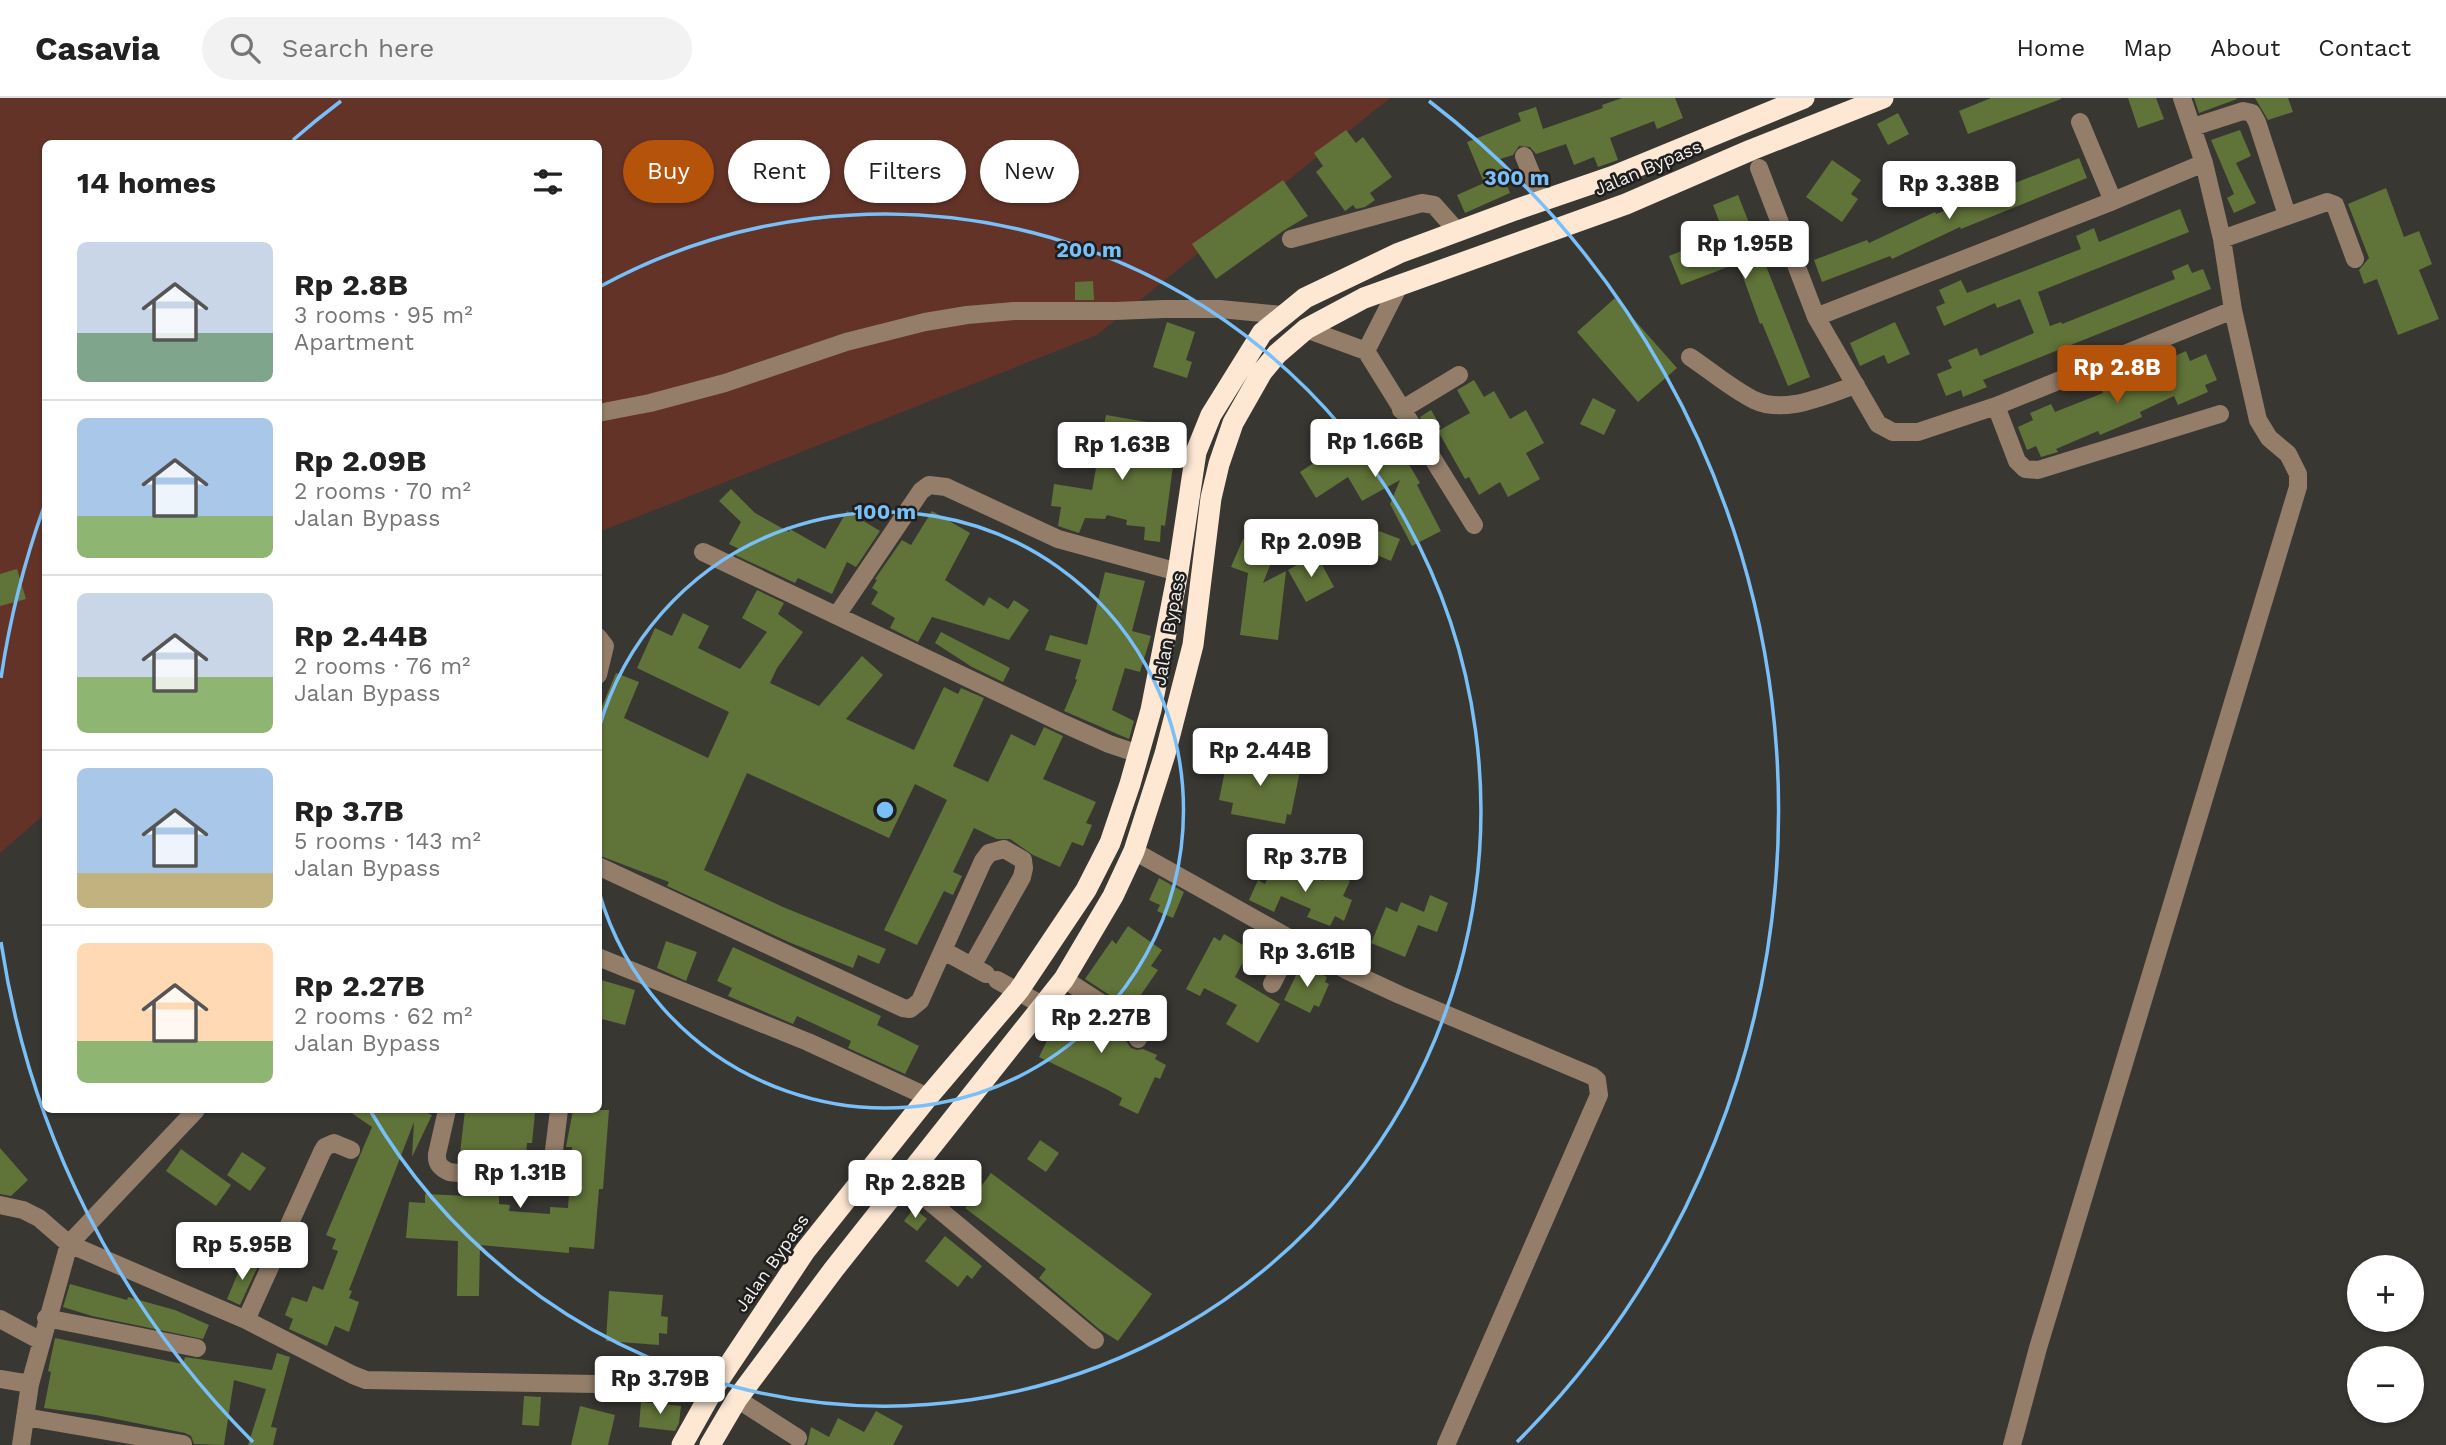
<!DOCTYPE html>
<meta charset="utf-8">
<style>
:root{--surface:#fff;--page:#f2f2f2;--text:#222;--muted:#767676;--line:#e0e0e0;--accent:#b45309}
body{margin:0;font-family:"Work Sans",sans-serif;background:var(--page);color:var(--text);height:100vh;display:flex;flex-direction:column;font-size:26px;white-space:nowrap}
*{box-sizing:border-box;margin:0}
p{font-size:23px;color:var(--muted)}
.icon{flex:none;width:38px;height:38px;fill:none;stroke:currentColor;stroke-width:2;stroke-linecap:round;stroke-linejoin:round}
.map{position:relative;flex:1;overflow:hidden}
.side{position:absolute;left:42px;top:42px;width:560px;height:973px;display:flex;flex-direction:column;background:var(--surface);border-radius:10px;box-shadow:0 2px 5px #0004}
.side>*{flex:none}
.guide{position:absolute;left:623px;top:42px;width:665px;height:63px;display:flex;gap:14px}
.buttons{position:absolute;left:2347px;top:1157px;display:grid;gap:14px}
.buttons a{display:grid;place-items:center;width:77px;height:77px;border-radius:50%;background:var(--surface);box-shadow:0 2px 5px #0004;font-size:35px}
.price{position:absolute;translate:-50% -60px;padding:0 16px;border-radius:7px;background:#fff;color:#222;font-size:23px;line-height:46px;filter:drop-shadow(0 2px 4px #0008)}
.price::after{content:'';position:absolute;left:50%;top:42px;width:21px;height:16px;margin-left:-10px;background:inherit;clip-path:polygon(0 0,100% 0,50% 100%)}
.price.current{background:var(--accent);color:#fff}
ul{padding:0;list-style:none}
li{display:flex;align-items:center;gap:21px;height:175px;padding:0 35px}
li+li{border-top:2px solid var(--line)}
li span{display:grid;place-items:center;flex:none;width:196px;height:140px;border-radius:10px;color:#555}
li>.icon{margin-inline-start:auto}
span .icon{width:84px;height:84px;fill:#fffc;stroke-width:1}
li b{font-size:30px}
h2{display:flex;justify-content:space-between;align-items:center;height:84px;padding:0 35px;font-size:30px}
.tag{padding:0 24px;border-radius:32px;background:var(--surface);box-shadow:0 2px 5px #0004;font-size:24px;line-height:63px}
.tag.current{background:var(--accent);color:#fff}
header{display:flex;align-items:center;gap:42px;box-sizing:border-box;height:98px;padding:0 35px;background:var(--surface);border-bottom:2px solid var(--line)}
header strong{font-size:33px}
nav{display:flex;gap:38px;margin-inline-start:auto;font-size:24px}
.search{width:490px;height:63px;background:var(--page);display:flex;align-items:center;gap:18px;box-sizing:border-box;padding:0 24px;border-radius:38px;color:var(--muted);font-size:26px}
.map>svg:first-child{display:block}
</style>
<header>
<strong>Casavia</strong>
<div class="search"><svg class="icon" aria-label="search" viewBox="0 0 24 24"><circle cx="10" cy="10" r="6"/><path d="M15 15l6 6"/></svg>Search here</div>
<nav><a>Home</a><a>Map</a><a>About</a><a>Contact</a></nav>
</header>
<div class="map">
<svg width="2446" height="1347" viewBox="0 0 2446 1347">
<rect width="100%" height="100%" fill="#383732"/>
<path fill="#633328" d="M0 0H1390L1097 237 599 434 598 46H46L45 716 0 755Z"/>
<path fill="#607338" d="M1622 0H1675L1683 20 1657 31 1654 23 1610 40 1618 62 1598 69 1594 59 1574 67 1566 46 1536 56 1530 49 1519 48 1513 57 1500 61 1505 72 1501 73 1510 95 1465 115 1457 97 1484 85 1467 44 1521 23 1518 15 1536 9 1543 31 1603 10 1602 7Z
M1991 0H2061V1L1968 36 1959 13Z
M2128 0H2156L2164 21 2138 30Z
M2194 0H2236L2237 1 2199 15Z
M2255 0H2288L2293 14 2268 22Z
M1898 15 1909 36 1888 47 1877 26Z
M1346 32 1356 45 1363 39 1392 79 1370 95 1375 102 1365 109 1356 111 1353 107 1345 113 1316 74 1323 68 1314 55Z
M2240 32 2251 58 2236 65 2256 105 2234 115 2227 100 2234 96 2211 42Z
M2079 60 2087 80 1961 131 1960 129 1892 161 1890 158 1822 184 1814 162 1867 142 1869 145 1935 114 1936 116Z
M1832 62 1861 82 1851 96 1858 101 1842 124 1806 99Z
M1283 82 1308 118 1283 133 1216 181 1192 146Z
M2386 90 2404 139 2419 133 2432 166 2419 172 2439 221 2398 237 2377 181 2364 186 2359 172 2369 160 2348 106Z
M1738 97 1810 279 1788 288 1762 225 1760 226 1738 165 1681 187 1669 158 1724 136 1713 107Z
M2180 111 2189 134 2038 194 2050 228 2061 224 2062 226 2175 181 2172 173 2188 166 2192 175 2203 171 2211 191 1983 282 1987 289 1963 299 1961 292 1946 298 1937 276 1952 270 1948 262 1977 250 1980 258 2034 235 2020 201 1997 210 1995 205 1944 228 1936 209 1945 205 1939 192 1961 182 1967 195 2081 151 2076 138 2094 130 2099 144Z
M1093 183 1094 202H1075V184Z
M1615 200 1677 270 1638 304 1577 234Z
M1167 224 1195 234 1186 262 1192 264 1187 280 1153 269Z
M1895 224 1910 256 1888 266 1884 257 1860 268 1850 245Z
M2186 253 2190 263 2206 256 2217 282 2205 287 2208 294 2178 307 2174 298 2140 314 2142 319 2100 337 2098 333 2056 351 2058 354 2041 359 2036 348 2027 352 2018 329 2033 322 2030 315 2051 306 2055 314 2103 295 2100 287 2118 280 2121 287 2139 280 2140 283 2169 271 2166 262Z
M1474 282 1484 299 1494 293 1510 321 1526 312 1544 345 1526 355 1540 381 1508 399 1500 384 1479 397 1469 379 1465 381 1438 333 1470 315 1457 292Z
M1593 300 1616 312 1604 337 1580 326Z
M1431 312 1441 329 1430 335 1420 319Z
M1106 317 1159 326 1152 365 1173 368 1165 428 1161 427 1160 444 1144 442 1145 429 1126 427 1127 422 1107 417 1105 421 1085 420 1079 435 1058 428 1061 409 1051 408 1054 386 1092 392Z
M1350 326 1361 330 1369 345 1376 341 1381 352 1395 343 1420 385 1417 387 1441 433 1412 448 1390 406 1400 382 1362 403 1348 379 1316 400 1300 374 1338 349V337L1340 332Z
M731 391 755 415 789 434 790 431 825 451 847 413 880 433 856 469 847 464 832 496 798 480 795 485 735 457 739 451 729 446 741 424 719 403Z
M932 413 970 435 945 482 984 508 989 499 1008 511 1014 502 1029 512 1009 542 932 519 918 544 890 530 895 520 871 506 878 494 872 490 877 482 875 481 902 442 911 447Z
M1379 433 1400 441 1391 463 1370 454Z
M1243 441 1275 455 1263 485 1286 473 1278 542 1240 537 1248 475 1231 469Z
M1309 460 1312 465 1319 461 1334 489 1306 504 1288 472Z
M17 471 26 501 0 508V476Z
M1105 474 1145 483 1132 533 1151 538 1140 574 1125 570 1112 612 1134 623 1129 641 1064 613 1077 582 1075 581 1081 562 1045 552 1050 537 1087 547Z
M757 492 784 505 778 516 803 534 777 570 770 585 819 608 862 558 883 577 846 621 914 652 944 589 958 596 961 590 984 600 953 668 988 684 1011 636 1035 648 1044 629 1063 638 1043 681 1096 704 1086 725 1092 727 1083 748 1072 744 1060 769 1033 757 1010 741H997L974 730 953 774 962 778 953 797 944 793 917 847 884 832 947 702 915 686 889 740 747 675 704 772 783 809 886 851 879 866 858 857 853 870 791 845 667 788 669 784 598 757V618L616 575 639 584 624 620 708 660 729 614 637 570 655 530 672 538 683 515 709 528 698 550 740 571 767 534 742 520Z
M941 534 1010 570 1003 584 972 569 935 545Z
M1259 652 1277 655 1275 668 1300 673 1291 717 1287 716 1285 726 1231 716 1233 705 1219 702 1228 658 1257 664Z
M1274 766 1306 780 1308 777 1323 783 1327 773 1350 783 1343 798 1352 802 1344 823 1335 818 1330 828 1307 819 1311 811 1281 798 1274 814 1249 802 1258 782 1265 786Z
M1159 780 1184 794 1173 820 1157 813 1160 807 1149 802Z
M1430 797 1448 805 1437 834 1418 827 1405 859 1371 845 1386 809 1397 814 1401 804 1424 814Z
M1128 828 1162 852 1151 868 1158 872 1131 911 1085 881 1112 842 1116 846Z
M1224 836 1250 851 1235 879 1280 906 1258 945 1226 926 1237 907 1204 890 1200 898 1186 891 1214 839 1220 843Z
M666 843 697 854 686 883 657 870Z
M733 849 881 918 877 927 919 948 905 976 848 950 851 943 797 918 793 926 728 898 732 890 717 883Z
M1301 867 1327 879 1325 884 1329 886 1319 909 1314 907 1310 915 1284 902Z
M598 881 635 892 625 927 598 920Z
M1069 898 1116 928 1120 932 1116 938 1126 943 1131 950 1137 952 1143 951 1157 957 1155 961 1166 967 1160 981 1155 979 1138 1016 1119 1007 1122 1000 1108 992 1039 959Z
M347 1012H420L432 1017 412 1059 414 1024 349 1192 352 1193 349 1200 359 1204 349 1234 335 1228 327 1248 289 1231 293 1221 285 1217 292 1199 307 1204 313 1188 323 1192 338 1153 332 1151 336 1141 326 1137 372 1029Z
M465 1012 535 1015 532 1045H527L525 1069 459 1064Z
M573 1012H609L603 1091H599L594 1151 569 1149V1155L480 1147 479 1198H457L458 1143 406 1140 409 1104 425 1105V1096L467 1098V1087L489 1090V1098H499V1106L510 1107 509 1113 550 1116V1109L568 1110 572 1049H566Z
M1040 1042 1059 1055 1046 1074 1027 1061Z
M0 1050 28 1082 11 1098 0 1096Z
M181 1051 231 1087 216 1108 166 1073Z
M242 1054 266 1070 250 1093 227 1077Z
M991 1075 1152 1196 1118 1243 1099 1231 1039 1180 1046 1171 965 1110Z
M914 1110 927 1121 917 1133 904 1123Z
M945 1138 982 1168 972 1181 967 1177 958 1189 925 1163Z
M244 1161 258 1168 240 1207 227 1201Z
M70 1186 127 1202 128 1199 175 1212 209 1227 203 1241 92 1218 63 1209Z
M609 1193 663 1197 661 1218 668 1219 667 1236 659 1235V1247L606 1243Z
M55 1240 183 1266 185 1259 272 1272 277 1255 290 1259 271 1329 277 1330 273 1347H248L266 1291 234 1282 224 1347 194 1346 191 1338 185 1335 96 1317 44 1310 51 1274 48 1273Z
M524 1298 541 1299 539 1328 522 1327Z
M641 1304 681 1308 679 1325 675 1333 639 1329Z
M580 1308 615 1317 608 1347H571Z
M876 1313 903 1328 893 1347H807L811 1329 829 1339 838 1320 864 1334Z"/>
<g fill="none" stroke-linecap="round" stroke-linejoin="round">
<path stroke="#947e6a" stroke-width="18" d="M2080 24 2113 103
M2193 29 2243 13 2252 15 2257 24 2287 117
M1524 58 1542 102
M1759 70 1816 219 2113 103 2204 65 2182 0
M1291 141 1422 105 1434 107 1457 133
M2222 141 2327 104 2335 107 2355 161
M1816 219 1878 326 1893 334H1918L1996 308 2233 212 2222 141 2204 65
M1306 231 1366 253 1474 427
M1366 253 1400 186
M1690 259C1711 273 1732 291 1754 302 1786 317 1825 297 1856 287
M1996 308 2017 363 2025 371 2038 372 2220 316
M1401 312 1459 277
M598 315 650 305 725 285 846 244 925 224 967 217 1014 213H1116L1164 211H1220L1282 217
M703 454 1060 624 1109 646 1139 656
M837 517 921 393 929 387 946 389 1058 441 1178 474
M598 539 605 548 598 577
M1134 753 1346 872 1400 897 1592 978 1597 982 1599 997 1446 1347
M598 768 903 910 910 911 920 903 983 763 989 755 1004 751 1023 762 1024 770 1022 779 972 868
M944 853 986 876
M598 859 808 944 928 999
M1064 881 1123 919 1131 927 1138 941
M997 882 1044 908
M1272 886 1294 843
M447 1012 437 1056C436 1066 441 1070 449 1074L541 1084 551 1076 559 1012
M905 1083 1095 1242
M0 1107 23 1112 39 1120 69 1146 246 1222 353 1277 366 1282 715 1288
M46 1220 197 1250
M0 1221 41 1243
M246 1222 322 1054 325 1049 334 1045 351 1052
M0 1281 30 1286
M737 1301 798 1340
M25 1319 183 1346
M21 1347 30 1286 69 1146 196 1012
M2012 1347 2038 1250 2298 389V376L2288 356 2269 340 2258 322 2233 212"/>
<path stroke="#fee8d4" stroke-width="21" d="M682 1347 715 1288 805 1153 928 999 1019 892 1086 792 1110 745 1130 686 1151 612 1178 474 1196 354 1211 317 1262 235 1305 200 1399 155 1515 112 1614 78 1804 0
M710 1347 737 1301 834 1171 1064 881 1113 798 1134 753 1165 656 1193 547 1211 400 1219 366 1233 325 1262 274 1277 256 1306 231 1364 200 1626 106 1751 52 1883 0"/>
</g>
<g fill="none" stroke="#79bff8" stroke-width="3.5">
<path d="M599 630A298 298 0 1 1 599 794"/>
<path d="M601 188A596 596 0 1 1 371 1014"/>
<path d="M253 1344A894 894 0 0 1 1 844M1 580A894 894 0 0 1 45 406M293 42A894 894 0 0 1 341 3M1429 3A894 894 0 0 1 1517 1344"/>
</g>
<g text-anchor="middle" stroke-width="5" stroke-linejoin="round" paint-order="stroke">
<g font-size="18" fill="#f2f1ee" stroke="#1f1e1c">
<text transform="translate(1648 70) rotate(-23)" y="6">Jalan Bypass</text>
<text transform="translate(1169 531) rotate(-80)" y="6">Jalan Bypass</text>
<text transform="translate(772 1165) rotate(-55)" y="6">Jalan Bypass</text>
</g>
</g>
<circle cx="885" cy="712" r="10" fill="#79bff8" stroke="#1f1e1c" stroke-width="3.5"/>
<g font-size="21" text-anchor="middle" font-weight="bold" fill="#79bff8" stroke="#1f1e1c" stroke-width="5" stroke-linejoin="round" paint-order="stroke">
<text x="1517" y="87">300 m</text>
<text x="1089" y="159">200 m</text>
<text x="885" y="421">100 m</text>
</g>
</svg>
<div class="buttons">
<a>+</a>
<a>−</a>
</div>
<b class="price" style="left:1949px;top:123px">Rp 3.38B</b>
<b class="price" style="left:1745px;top:183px">Rp 1.95B</b>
<b class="price current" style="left:2117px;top:307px">Rp 2.8B</b>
<b class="price" style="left:1375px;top:381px">Rp 1.66B</b>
<b class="price" style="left:1122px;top:384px">Rp 1.63B</b>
<b class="price" style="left:1311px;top:481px">Rp 2.09B</b>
<b class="price" style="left:1260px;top:690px">Rp 2.44B</b>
<b class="price" style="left:1305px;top:796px">Rp 3.7B</b>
<b class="price" style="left:1307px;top:891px">Rp 3.61B</b>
<b class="price" style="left:1101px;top:957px">Rp 2.27B</b>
<b class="price" style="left:520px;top:1112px">Rp 1.31B</b>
<b class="price" style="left:915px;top:1122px">Rp 2.82B</b>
<b class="price" style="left:242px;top:1184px">Rp 5.95B</b>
<b class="price" style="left:660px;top:1318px">Rp 3.79B</b>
<div class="guide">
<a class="tag current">Buy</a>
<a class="tag">Rent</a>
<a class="tag">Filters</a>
<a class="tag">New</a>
</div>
<section class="side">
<h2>14 homes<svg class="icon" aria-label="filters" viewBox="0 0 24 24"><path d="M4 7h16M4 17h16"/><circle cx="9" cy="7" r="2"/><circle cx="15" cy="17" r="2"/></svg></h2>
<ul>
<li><span style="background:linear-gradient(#c9d6e8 65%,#7fa58c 0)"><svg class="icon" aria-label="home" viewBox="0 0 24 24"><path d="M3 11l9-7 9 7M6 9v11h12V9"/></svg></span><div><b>Rp 2.8B</b><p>3 rooms · 95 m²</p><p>Apartment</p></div></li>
<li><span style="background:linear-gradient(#a9c7e8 70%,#8fb573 0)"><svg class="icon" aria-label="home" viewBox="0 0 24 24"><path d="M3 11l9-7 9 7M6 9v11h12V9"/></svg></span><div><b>Rp 2.09B</b><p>2 rooms · 70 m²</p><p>Jalan Bypass</p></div></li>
<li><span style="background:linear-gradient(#c9d6e8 60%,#8fb573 0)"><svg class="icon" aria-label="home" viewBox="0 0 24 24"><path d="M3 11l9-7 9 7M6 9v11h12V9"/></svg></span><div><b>Rp 2.44B</b><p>2 rooms · 76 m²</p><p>Jalan Bypass</p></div></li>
<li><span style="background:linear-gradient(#a9c7e8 75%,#c2b280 0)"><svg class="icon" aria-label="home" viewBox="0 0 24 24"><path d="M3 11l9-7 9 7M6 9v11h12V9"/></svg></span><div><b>Rp 3.7B</b><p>5 rooms · 143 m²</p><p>Jalan Bypass</p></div></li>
<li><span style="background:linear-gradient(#ffd9b3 70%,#8fb573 0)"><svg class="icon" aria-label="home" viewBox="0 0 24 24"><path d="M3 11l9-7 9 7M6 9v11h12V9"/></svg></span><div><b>Rp 2.27B</b><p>2 rooms · 62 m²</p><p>Jalan Bypass</p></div></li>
</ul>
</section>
</div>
